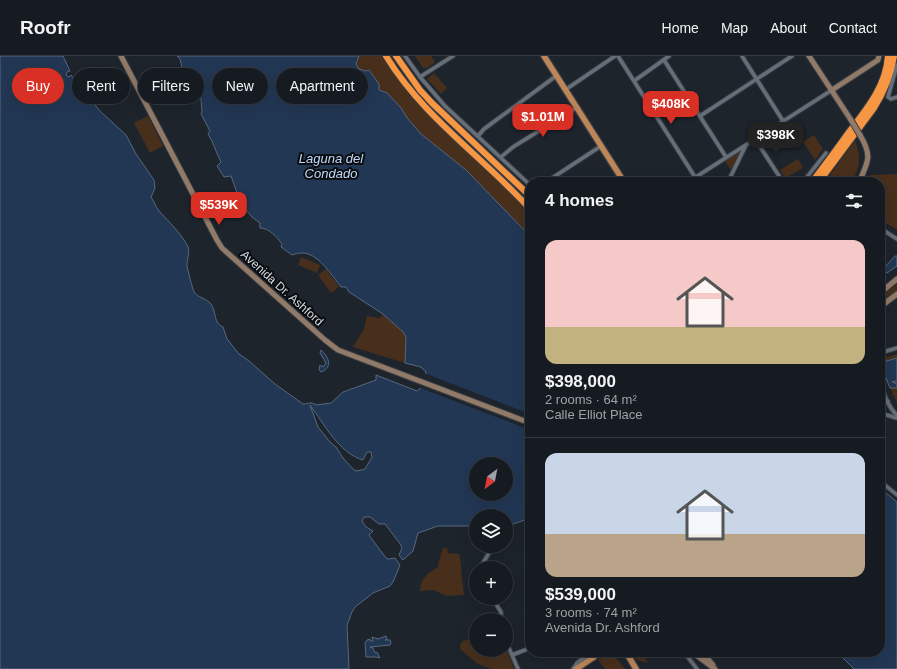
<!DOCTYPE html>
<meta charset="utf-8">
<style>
:root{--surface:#161b21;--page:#1f242a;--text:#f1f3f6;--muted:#9ea1a5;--line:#35393f;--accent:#d93025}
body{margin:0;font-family:Arial,sans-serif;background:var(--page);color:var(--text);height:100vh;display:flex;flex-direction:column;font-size:15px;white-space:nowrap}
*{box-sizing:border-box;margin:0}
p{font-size:13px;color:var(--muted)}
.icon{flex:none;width:22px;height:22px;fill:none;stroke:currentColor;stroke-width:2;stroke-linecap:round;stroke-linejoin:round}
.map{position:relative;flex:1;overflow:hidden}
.drawer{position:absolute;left:525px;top:121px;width:360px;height:480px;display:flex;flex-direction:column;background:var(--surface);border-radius:16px;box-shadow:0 4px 16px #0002,0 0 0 1px var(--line)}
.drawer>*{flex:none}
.banner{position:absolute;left:12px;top:12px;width:380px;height:36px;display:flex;gap:8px}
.needle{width:26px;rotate:212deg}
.controls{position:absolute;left:469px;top:401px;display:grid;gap:8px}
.controls a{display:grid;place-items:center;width:44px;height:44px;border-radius:50%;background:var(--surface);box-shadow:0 4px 16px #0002,0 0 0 1px var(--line);font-size:20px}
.price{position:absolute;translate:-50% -34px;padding:0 9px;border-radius:8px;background:var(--accent);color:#fff;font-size:13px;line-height:26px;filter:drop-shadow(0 1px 2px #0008)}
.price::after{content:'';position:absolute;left:50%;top:24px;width:12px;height:9px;margin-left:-6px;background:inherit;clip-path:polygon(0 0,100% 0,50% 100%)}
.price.active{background:#222;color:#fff}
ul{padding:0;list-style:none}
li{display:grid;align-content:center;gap:8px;height:212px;padding:0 20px}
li+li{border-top:1px solid var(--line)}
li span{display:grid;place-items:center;height:124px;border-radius:12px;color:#555}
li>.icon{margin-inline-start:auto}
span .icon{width:72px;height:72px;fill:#fffc;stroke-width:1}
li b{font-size:17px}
h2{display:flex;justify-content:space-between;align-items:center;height:48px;padding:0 20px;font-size:17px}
.chip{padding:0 14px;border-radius:18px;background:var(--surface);box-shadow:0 4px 16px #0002,0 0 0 1px var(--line);font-size:14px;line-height:36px}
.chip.active{background:var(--accent);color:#fff}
header{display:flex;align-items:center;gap:24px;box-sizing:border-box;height:56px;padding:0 20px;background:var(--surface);border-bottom:1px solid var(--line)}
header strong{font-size:19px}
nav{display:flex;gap:22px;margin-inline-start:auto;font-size:14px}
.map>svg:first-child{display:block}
</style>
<header>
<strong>Roofr</strong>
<nav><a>Home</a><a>Map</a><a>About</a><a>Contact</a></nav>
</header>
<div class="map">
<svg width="897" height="613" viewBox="0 0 897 613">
<rect width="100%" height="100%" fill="#1d242c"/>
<path fill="#472f1c" d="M359 0H382L409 37 436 67 519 145 530 156V180L466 114 421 78 408 63 401 52 387 37 379 34 378 30 366 15 359 13 356 9Z
M415 0H431L435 6 427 12H423Z
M434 17 447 32 441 38 427 23Z
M148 60 163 90 150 97 134 67Z
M814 79 823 93 815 104 803 86Z
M855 84C861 102 861 109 852 126H840L830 119Z
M740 96 731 114 725 105Z
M798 103 803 112 785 122 780 114Z
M897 118V174L880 163V126H866L870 119Z
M301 201 320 209 317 217 298 209Z
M326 213 339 231 331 237 318 219Z
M897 228V235L880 247V241Z
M383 258 403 276 406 281 405 307 353 291 364 273 367 260 380 262Z
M897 298V347L880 309V303Z
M443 492H447L448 497 459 498 460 501 464 539 447 540 433 534 420 535C419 524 430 515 438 511V509Z
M476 583V594H506V591L514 613H491L478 608 460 593C459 583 467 584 476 583Z
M633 596H642L648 607 637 604Z
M606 599C616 599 619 605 625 613H605L598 604Z"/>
<path fill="#223754" stroke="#58687e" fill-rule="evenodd" d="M0 0H63L70 15 67 16 66 19 69 21 71 19 100 55 126 79 136 98 154 124 155 132 151 141C154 146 156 151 159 155 169 166 181 177 188 191 190 197 187 203 187 209 187 212 193 234 194 236 198 242 206 242 211 248 217 257 213 267 223 271L227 283 239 298 249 305 275 328 303 348C309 348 310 345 316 349L331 347 343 336 376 324V319L417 335 420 333 426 316 421 311 405 307 406 281 403 276 383 258 349 236 346 231H341C332 220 318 196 301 197 298 197 295 198 292 199L281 191 282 188C277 181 269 172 260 172V167L252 161 241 148 231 120 224 121 217 110 221 106C216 97 214 87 208 78L210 75 201 58 202 56 201 43 200 41 187 34 180 3 177 0H359L356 8 359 13 366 15 369 14 379 28V34L387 37 401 52 408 63 421 78 466 114 530 180V462L508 470 506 473V460H476V472L472 470H438L418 477 413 495 403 504 399 499 402 492 401 489 385 468H379L370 461H364L362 465 366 471 373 475 369 479 371 482 386 502 388 503 395 502 400 509 393 526 390 530 373 537 355 551 352 556 347 569 349 613H0ZM310 349C324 368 339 397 363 404L367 396H371L372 401 365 413 357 415 354 414 343 402 336 391 330 386 318 371ZM476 408H506V438H476Z
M895 200H897V210L887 217 883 214 884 212Z
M321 294C328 300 334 311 321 316L319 314 320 309 323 311 326 307 320 297Z
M897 302V325L892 326 897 328V332H890L880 307Z
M880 432 897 446V613H854L837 596H880Z
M386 580 387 583 385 584H390L391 587 390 589 370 591 373 592 375 597 377 596 380 602 376 601H366L365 587 367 584 370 583V585H373L372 581 378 583Z"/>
<path fill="#1d242c" d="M424 317 530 358V374L418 331Z"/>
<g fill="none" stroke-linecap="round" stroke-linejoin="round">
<g stroke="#393e45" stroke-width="5.5">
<path id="street" d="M405 0 420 21 445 50 530 129
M618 0 695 121
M742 0 783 65
M664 4 726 101
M897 9 888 41 891 43 897 41
M420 21 453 0
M634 25 669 0
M565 34 615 0
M700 60 792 0
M478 80 484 73 556 20
M755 83 783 126
M501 101 513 91 576 52
M546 126 601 90
M688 126 832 34
M728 126 745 91
M803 126 826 97
M880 172 897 183
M880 297 897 292
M880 327C884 337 888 352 897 359
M880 349 888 345
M880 357 897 362
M880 425 897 439
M480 512 489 497
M492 542 501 556V564
M506 585 518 613
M684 596 697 613
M512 599 530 592
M573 613 577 607 592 596"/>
</g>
<g stroke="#393e45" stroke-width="7">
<path id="secondary" d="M121 0 217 184 222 192 325 284 338 294 530 367
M809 0 851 64
M832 34 878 4 879 0
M859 126C869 105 872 99 860 79
M880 237 897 223
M880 251 897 238
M692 596 715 613
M702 596 713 609"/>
</g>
<g stroke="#393e45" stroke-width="8">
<path id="primary" d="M544 0 624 126
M626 596 636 613
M576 613 594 601 598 596"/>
</g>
<g stroke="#393e45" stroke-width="8">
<path id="highway" d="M386 0C423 61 483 101 530 153
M396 0 420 34 432 47 530 140
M812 126C825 109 837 93 849 76 867 53 886 30 888 0
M819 126 874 52C884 36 891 19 894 0"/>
</g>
<use href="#street" stroke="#666e78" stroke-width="3.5"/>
<use href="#secondary" stroke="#927a68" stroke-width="5"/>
<use href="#primary" stroke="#bd8658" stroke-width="5.5"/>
<use href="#highway" stroke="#f79643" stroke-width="6"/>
<g stroke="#393e45" stroke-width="7" stroke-linecap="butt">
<path id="secondary-bridge" d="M851 64 860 79"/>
</g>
<use href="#secondary-bridge" stroke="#927a68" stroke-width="5"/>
</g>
<g text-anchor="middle" stroke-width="4" stroke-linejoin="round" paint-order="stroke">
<g font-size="12" fill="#d6dbe1" stroke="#0a0d10">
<text transform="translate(282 232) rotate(42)" y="4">Avenida Dr. Ashford</text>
</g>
<g font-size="13" font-style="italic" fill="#c1d9fa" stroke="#0a0d10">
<text x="331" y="107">Laguna del<tspan x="331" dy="15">Condado</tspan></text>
</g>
</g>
</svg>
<div class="controls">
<a><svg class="needle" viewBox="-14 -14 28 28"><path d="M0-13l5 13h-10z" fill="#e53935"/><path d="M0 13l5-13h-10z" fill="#9ea1a5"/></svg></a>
<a><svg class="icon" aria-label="layers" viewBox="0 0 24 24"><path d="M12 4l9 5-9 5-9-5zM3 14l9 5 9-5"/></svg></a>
<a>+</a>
<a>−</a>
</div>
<b class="price" style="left:671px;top:69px">$408K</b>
<b class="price" style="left:543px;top:82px">$1.01M</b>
<b class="price active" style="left:776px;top:100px">$398K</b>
<b class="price" style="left:219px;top:170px">$539K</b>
<div class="banner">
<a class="chip active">Buy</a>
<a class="chip">Rent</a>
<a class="chip">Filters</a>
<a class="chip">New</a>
<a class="chip">Apartment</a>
</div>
<section class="drawer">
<h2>4 homes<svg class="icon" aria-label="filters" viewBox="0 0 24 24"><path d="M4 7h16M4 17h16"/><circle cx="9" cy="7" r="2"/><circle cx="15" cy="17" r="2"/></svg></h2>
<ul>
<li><span style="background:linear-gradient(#f6c9c9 70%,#c2b280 0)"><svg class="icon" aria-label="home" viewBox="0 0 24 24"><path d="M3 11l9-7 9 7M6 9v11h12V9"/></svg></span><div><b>$398,000</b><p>2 rooms · 64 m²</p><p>Calle Elliot Place</p></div></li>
<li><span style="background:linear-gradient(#c9d6e8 65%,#b9a48a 0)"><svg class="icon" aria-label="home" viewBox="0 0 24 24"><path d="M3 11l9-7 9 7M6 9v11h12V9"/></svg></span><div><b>$539,000</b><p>3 rooms · 74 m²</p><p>Avenida Dr. Ashford</p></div></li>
</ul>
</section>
</div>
